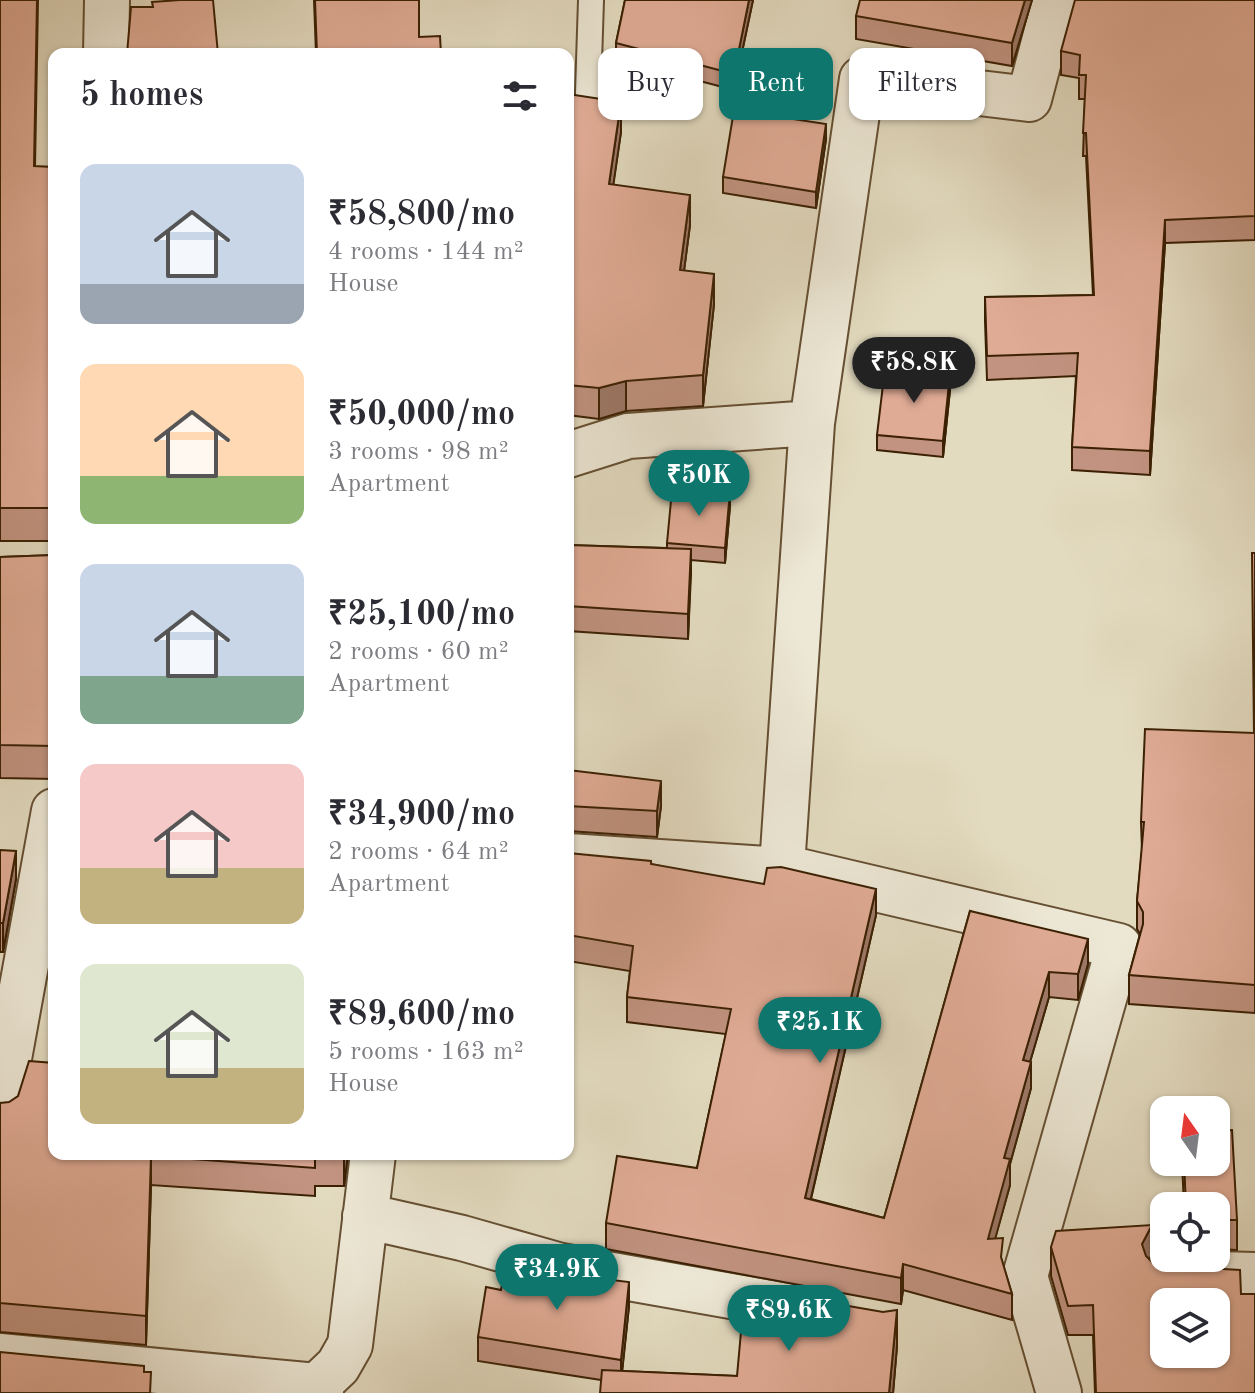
<!DOCTYPE html>
<meta charset="utf-8">
<style>
:root{--surface:#fff;--page:#f2f2f3;--text:#2b2b33;--muted:#7c7c81;--accent:#0f766e}
body{margin:0;font-family:"Old Standard TT",serif;background:var(--page);color:var(--text);height:100vh;display:flex;flex-direction:column;font-size:30px;white-space:nowrap}
*{box-sizing:border-box;margin:0}
p{font-size:26px;color:var(--muted)}
.icon{flex:none;width:44px;height:44px;fill:none;stroke:currentColor;stroke-width:2;stroke-linecap:round;stroke-linejoin:round}
.map{position:relative;flex:1;overflow:hidden}
.side{position:absolute;left:48px;top:48px;width:526px;height:1112px;display:flex;flex-direction:column;background:var(--surface);border-radius:16px;box-shadow:0 2px 6px #0004}
.side>*{flex:none}
.top-card{position:absolute;left:598px;top:48px;width:536px;height:72px;display:flex;gap:16px}
.needle{width:52px;rotate:346deg}
.controls{position:absolute;left:1150px;top:1096px;display:grid;gap:16px}
.controls a{display:grid;place-items:center;width:80px;height:80px;border-radius:16px;background:var(--surface);box-shadow:0 2px 6px #0004;font-size:40px}
.price{position:absolute;translate:-50% -68px;padding:0 18px;border-radius:28px;background:var(--accent);color:#fff;font-size:26px;line-height:52px;filter:drop-shadow(0 2px 4px #0008)}
.price::after{content:'';position:absolute;left:50%;top:48px;width:24px;height:18px;margin-left:-12px;background:inherit;clip-path:polygon(0 0,100% 0,50% 100%)}
.price.on{background:#222;color:#fff}
ul{padding:0;list-style:none}
li{display:flex;align-items:center;gap:24px;height:200px;padding:0 32px}
li span{display:grid;place-items:center;flex:none;width:224px;height:160px;border-radius:16px;color:#555}
li>.icon{margin-inline-start:auto}
span .icon{width:96px;height:96px;fill:#fffc;stroke-width:1}
li b{font-size:34px}
h2{display:flex;justify-content:space-between;align-items:center;height:96px;padding:0 32px;font-size:34px}
.chip{padding:0 28px;border-radius:16px;background:var(--surface);box-shadow:0 2px 6px #0004;font-size:28px;line-height:72px}
.chip.on{background:var(--accent);color:#fff}
.map>svg:first-child{display:block}
</style>
<div class="map">
<svg width="1255" height="1393" viewBox="0 0 1255 1393">
<rect width="100%" height="100%" fill="#e3dbc0"/>
<filter id="stains"><feTurbulence type="fractalNoise" baseFrequency=".0025" numOctaves="4"/><feColorMatrix values="0 0 0 0 .2 0 0 0 0 .09 0 0 0 0 .02 0 0 0 .5 -.17"/></filter>
<radialGradient id="worn" r=".72"><stop offset=".6" stop-color="#630" stop-opacity="0"/><stop offset="1" stop-color="#630" stop-opacity=".3"/></radialGradient>
<g fill="none" stroke-linecap="round" stroke-linejoin="round">
<g stroke="#654f32" stroke-width="28">
<path id="service" d="M588 93 591 0"/>
</g>
<g stroke="#654f32" stroke-width="48">
<path id="minor" d="M106 54 107 0
M568 455 628 436 812 423
M568 856 769 869 782 867 812 423 862 79 1029 99 1055 0
M782 867 1119 946 1025 1276 1059 1393
M0 1108 54 811
M365 1216 462 1238 561 1266 804 1309
M1181 1273 1255 1275
M0 1356 317 1386
M321 1393 317 1386 338 1366 350 1345 373 1154"/>
</g>
<use href="#service" stroke="#ede8d6" stroke-width="24"/>
<use href="#minor" stroke="#ede8d6" stroke-width="44"/>
</g>
<path fill="#c19380" stroke="#3b2003" stroke-width="2" d="M0 0H38L35 167H54V541H0Z
M314 0H419V37L441 54H316Z
M625 0H753L734 90 616 59V43Z
M1032 0 1012 66 856 39V16Z
M1255 0V240L1165 243 1150 475 1072 470V447L1076 376 987 380 985 321V297L1093 295 1086 156H1083L1085 99H1079V78L1061 75V51Z
M568 94 621 132 613 185 690 225 684 271 714 304 703 406 626 411 599 419 568 415Z
M826 139 816 208 723 193V177Z
M950 390 943 457 877 450V435Z
M730 506 725 563 691 560 688 639 568 631V545L667 548V543Z
M1255 553V1013L1129 1004V975L1140 934 1137 929V901L1142 850 1141 822 1254 733Z
M54 555V779L0 778V557Z
M568 770 661 806 657 837 568 831Z
M0 850 16 879 3 952H0Z
M568 853 651 864 876 915 811 1199 884 1218 970 911 1088 964 1078 1000 1049 997 1030 1062 1031 1088 1010 1164V1185L995 1238 1012 1294V1320L903 1290 901 1304 606 1249V1223L697 1168 726 1034 627 1022V997L630 971 568 961Z
M54 917V956H53Z
M0 1103 54 1154H348L344 1186H315V1196L151 1185 146 1345 0 1332Z
M1182 1162H1216L1237 1220V1250L1216 1249V1206H1184Z
M1051 1247 1152 1254 1149 1260 1155 1265 1241 1294 1255 1393H1095L1093 1335H1068L1051 1276Z
M501 1290 629 1306 622 1371 737 1376 897 1346 893 1393 601 1380 478 1361V1337Z"/>
<path fill="#9d7868" stroke="#3b2003" stroke-width="2" d="M749 0H753L734 90V74Z
M1025 0H1032L1012 66V43Z
M621 102V132L609 215V184Z
M826 124V139L816 208V192Z
M690 195V225L680 301V270Z
M1165 220V243L1150 475V451Z
M714 274V304L703 406V375Z
M950 374V390L943 457V441Z
M626 381V411L599 419V388Z
M730 491V506L725 563V548Z
M691 549V574L688 639V614Z
M661 781V806L657 837V811Z
M570 805V831H568V806Z
M16 851V879L3 952V923Z
M876 889V915L805 1224V1198Z
M1088 939V964L1078 1000V974Z
M1049 972V997L1023 1086V1060Z
M1031 1062V1088L1010 1164V1185L988 1265V1239L1004 1158Z
M344 1154H348L344 1186Z
M151 1156V1185L146 1345V1316Z
M1152 1225V1254L1142 1273V1244Z
M903 1264V1290L901 1304V1278Z
M629 1282V1306L621 1383V1360Z
M897 1310V1346L893 1393H889Z"/>
<path fill="#e0ab95" stroke="#3b2003" stroke-width="2" fill-rule="evenodd" d="M0 0H37L34 166 54 167V508H0Z
M180 0H213L218 54H127L131 7H153L152 2Z
M315 0H419V37L440 36 441 54H317Z
M625 0H749L734 74 616 43Z
M860 0H1025L1012 43 856 16Z
M1075 0H1255V216L1165 220 1150 451 1072 447 1078 353 987 356 985 297 1094 295 1086 133H1083L1086 75H1079L1080 55 1061 51Z
M568 94 621 102 609 184 690 195 680 270 714 274 703 375 626 381 599 388 568 385Z
M734 110 826 124 816 192 723 177Z
M885 368 950 374 943 441 877 435Z
M672 490 730 491 725 548 667 543Z
M568 545 691 549 688 614 568 606Z
M1252 553H1255V985L1129 975 1143 924V912L1137 901 1144 822H1141L1145 729 1254 733Z
M54 555V746L0 745V557Z
M568 770 661 781 657 811 568 806Z
M0 850 16 851 3 923H0Z
M568 853 651 861V864L764 884 767 868 781 867 876 889 805 1198 884 1218 970 911 1088 939 1078 974 1049 972 1023 1060 1031 1062 1004 1158 1010 1159 988 1239 1003 1238 1001 1257 1012 1294 903 1264 901 1278 606 1223 617 1156 697 1168 731 1009 627 997 633 946 568 935Z
M29 1061 54 1063V1154H344V1157H315V1168L151 1156 146 1316 0 1303V1103L9 1102 18 1096Z
M1232 1130 1237 1220H1216V1206H1186L1184 1162H1216V1131Z
M1152 1225 1142 1244 1146 1256 1155 1265 1240 1270 1241 1294H1255V1393H1096L1093 1305 1068 1306 1051 1247 1056 1231ZM1164 1302H1216V1354H1164Z
M505 1267 629 1282 621 1360 478 1337 486 1287 501 1290Z
M745 1288 883 1312 897 1310 889 1393H600L602 1370 737 1376Z
M0 1352 144 1366V1372H151L150 1393H0Z"/>
<rect width="100%" height="100%" filter="url(#stains)"/>
<rect width="100%" height="100%" fill="url(#worn)"/>
</svg>
<div class="controls">
<a><svg class="needle" viewBox="-14 -14 28 28"><path d="M0-13l5 13h-10z" fill="#e53935"/><path d="M0 13l5-13h-10z" fill="#7c7c81"/></svg></a>
<a><svg class="icon" aria-label="locate" viewBox="0 0 24 24"><circle cx="12" cy="12" r="6"/><path d="M12 2v4M12 18v4M2 12h4M18 12h4"/></svg></a>
<a><svg class="icon" aria-label="layers" viewBox="0 0 24 24"><path d="M12 4l9 5-9 5-9-5zM3 14l9 5 9-5"/></svg></a>
</div>
<b class="price on" style="left:914px;top:405px">₹58.8K</b>
<b class="price" style="left:699px;top:518px">₹50K</b>
<b class="price" style="left:820px;top:1065px">₹25.1K</b>
<b class="price" style="left:557px;top:1312px">₹34.9K</b>
<b class="price" style="left:789px;top:1353px">₹89.6K</b>
<div class="top-card">
<a class="chip">Buy</a>
<a class="chip on">Rent</a>
<a class="chip">Filters</a>
</div>
<section class="side">
<h2>5 homes<svg class="icon" aria-label="filters" viewBox="0 0 24 24"><path d="M4 7h16M4 17h16"/><circle cx="9" cy="7" r="2"/><circle cx="15" cy="17" r="2"/></svg></h2>
<ul>
<li><span style="background:linear-gradient(#c9d6e8 75%,#9aa5b1 0)"><svg class="icon" aria-label="home" viewBox="0 0 24 24"><path d="M3 11l9-7 9 7M6 9v11h12V9"/></svg></span><div><b>₹58,800/mo</b><p>4 rooms · 144 m²</p><p>House</p></div></li>
<li><span style="background:linear-gradient(#ffd9b3 70%,#8fb573 0)"><svg class="icon" aria-label="home" viewBox="0 0 24 24"><path d="M3 11l9-7 9 7M6 9v11h12V9"/></svg></span><div><b>₹50,000/mo</b><p>3 rooms · 98 m²</p><p>Apartment</p></div></li>
<li><span style="background:linear-gradient(#c9d6e8 70%,#7fa58c 0)"><svg class="icon" aria-label="home" viewBox="0 0 24 24"><path d="M3 11l9-7 9 7M6 9v11h12V9"/></svg></span><div><b>₹25,100/mo</b><p>2 rooms · 60 m²</p><p>Apartment</p></div></li>
<li><span style="background:linear-gradient(#f6c9c9 65%,#c2b280 0)"><svg class="icon" aria-label="home" viewBox="0 0 24 24"><path d="M3 11l9-7 9 7M6 9v11h12V9"/></svg></span><div><b>₹34,900/mo</b><p>2 rooms · 64 m²</p><p>Apartment</p></div></li>
<li><span style="background:linear-gradient(#dfe7d0 65%,#c2b280 0)"><svg class="icon" aria-label="home" viewBox="0 0 24 24"><path d="M3 11l9-7 9 7M6 9v11h12V9"/></svg></span><div><b>₹89,600/mo</b><p>5 rooms · 163 m²</p><p>House</p></div></li>
</ul>
</section>
</div>
